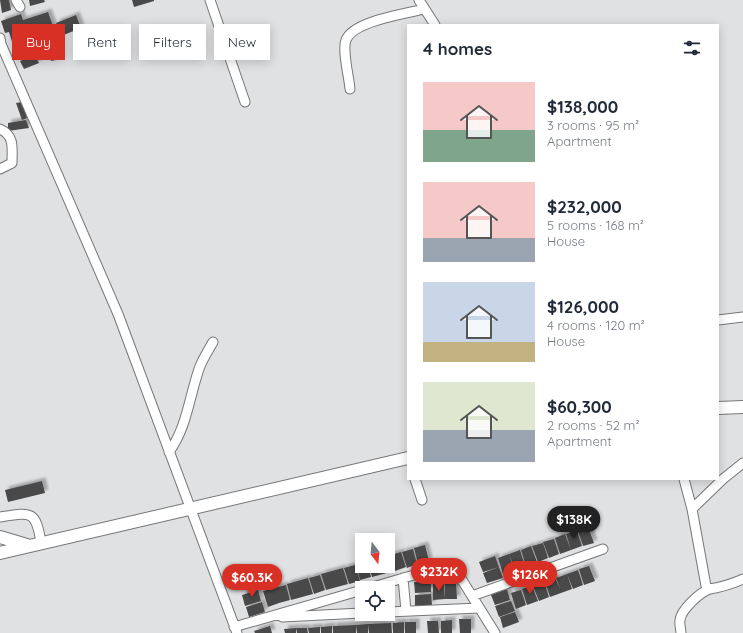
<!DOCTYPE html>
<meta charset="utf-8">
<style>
:root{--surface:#fff;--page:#f6f6f7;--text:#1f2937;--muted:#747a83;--accent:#d93025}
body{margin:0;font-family:Quicksand,sans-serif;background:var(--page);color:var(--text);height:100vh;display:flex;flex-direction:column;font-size:15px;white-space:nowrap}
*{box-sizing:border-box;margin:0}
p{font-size:13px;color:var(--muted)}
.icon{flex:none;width:22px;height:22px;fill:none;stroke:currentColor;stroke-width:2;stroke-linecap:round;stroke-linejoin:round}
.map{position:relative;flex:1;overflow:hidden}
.sheet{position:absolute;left:407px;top:24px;width:312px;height:456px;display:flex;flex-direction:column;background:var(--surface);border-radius:0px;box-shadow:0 2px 10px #0003}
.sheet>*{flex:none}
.top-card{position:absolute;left:12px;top:24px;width:335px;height:36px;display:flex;gap:8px}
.needle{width:26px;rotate:164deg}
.fabs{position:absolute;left:355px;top:533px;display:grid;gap:8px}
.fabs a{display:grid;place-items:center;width:40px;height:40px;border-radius:0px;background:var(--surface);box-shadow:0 2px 10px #0003;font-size:20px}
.price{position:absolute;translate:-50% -34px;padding:0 9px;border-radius:14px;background:var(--accent);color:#fff;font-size:13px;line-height:26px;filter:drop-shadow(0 1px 2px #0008)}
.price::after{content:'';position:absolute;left:50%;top:24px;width:12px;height:9px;margin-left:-6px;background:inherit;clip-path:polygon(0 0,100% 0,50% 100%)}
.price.selected{background:#222;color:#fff}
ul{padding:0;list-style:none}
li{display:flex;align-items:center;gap:12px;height:100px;padding:0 16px}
li span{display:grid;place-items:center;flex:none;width:112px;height:80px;border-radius:0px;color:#555}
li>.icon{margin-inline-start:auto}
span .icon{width:48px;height:48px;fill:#fffc;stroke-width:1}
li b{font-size:17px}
h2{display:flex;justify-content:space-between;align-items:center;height:48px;padding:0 16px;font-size:17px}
.tag{padding:0 14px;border-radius:0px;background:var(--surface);box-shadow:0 2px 10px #0003;font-size:14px;line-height:36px}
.tag.selected{background:var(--accent);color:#fff}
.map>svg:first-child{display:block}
</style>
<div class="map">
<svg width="743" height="633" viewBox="0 0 743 633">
<defs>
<filter id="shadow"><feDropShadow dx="3.5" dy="-3.5" stdDeviation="1" flood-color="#0004"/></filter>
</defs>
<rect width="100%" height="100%" fill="#e0e1e3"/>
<path fill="#4a494a" filter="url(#shadow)" d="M0 0H9L11 10 2 13Z
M29 0H44L45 2 30 6Z
M132 0H154V1L134 7Z
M48 12 55 31 13 45 9 32 5 33 1 21 21 14 23 20Z
M76 15 81 28 61 36 56 23Z
M59 54 61 59 51 61 50 56Z
M35 55 39 63 24 69 20 61Z
M22 102 27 118 22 120 16 103Z
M26 120 29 128 8 131V123Z
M42 481 45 493 8 502 5 490Z
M588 527 594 543 583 546 578 531Z
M577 531 582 546 571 550 566 534Z
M565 534 571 550 560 554 555 538Z
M554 539 559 554 549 558 543 542Z
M543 543 548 558 538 562 532 546Z
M425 545 429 561 418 564 414 548Z
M531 546 537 562 526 566 521 550Z
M413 549 417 564 407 568 402 552Z
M520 550 525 566 515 570 509 554Z
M401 552 406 567 395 571 391 555Z
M509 554 514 570 503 574 498 558Z
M388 555H390L394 571 372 577 369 566H388Z
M495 556 499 567 483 572 479 562Z
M362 563V566H368L371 577 360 580 356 565Z
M355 565 360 581 349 584 344 568Z
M589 566 595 581 584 585 579 569Z
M499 567 503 578 487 583 483 573Z
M343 568 348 584 326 590 321 574Z
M578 570 583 585 573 589 567 574Z
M567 574 572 589 550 597 545 581 555 578 560 588 556 578Z
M320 575 325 590 314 594 309 578Z
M308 578 313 594 291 600 287 584Z
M431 581V592L415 593 414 582Z
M456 582 457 599H445V583Z
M544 582 549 597 539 601 533 586Z
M444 583 445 599 433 600V584Z
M286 585 290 600 279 603 276 593 279 603 268 607 263 591Z
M532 586 538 601 527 605 522 589Z
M507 589 510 600 495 605 491 595Z
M258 590 261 601 245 606 242 595Z
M521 590 526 605 516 609 511 593Z
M431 594 432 605 415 606V595Z
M511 601 515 611 499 617 495 606Z
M262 602 265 612 249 617 246 607Z
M515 612 519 622 503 628 500 617Z
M459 619H471V633H460Z
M452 620V633H441V621Z
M427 621H438L439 633H428Z
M404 622V633H393V623Z
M405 622H416V633H405Z
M391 623 392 633H369L368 624Z
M368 624V633H357L356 625Z
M356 625V633H333V626Z
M270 626 272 633H255L254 631Z
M332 626V633H321V627Z
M320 627V633H309L308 628Z
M296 628H307L308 633H297Z
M296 628V633H285L284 629Z"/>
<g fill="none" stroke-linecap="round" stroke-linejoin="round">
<g stroke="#767778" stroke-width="11">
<path id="minor" d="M16 0 20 7
M210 0 245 102
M419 0 435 25
M0 38 1 44 118 314 237 633
M350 89C349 77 342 50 346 40 353 21 405 14 424 9
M0 129C15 136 12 148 12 163L0 169
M718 320 743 317
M169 452C187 427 189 398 199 369 202 360 208 351 213 342
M415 479 422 500
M684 479 692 509 706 586 710 589
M692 509 723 479 743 463
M0 517C31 512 36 510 41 543
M403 578 406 611
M369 588 452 564 495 633
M472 596 603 549
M388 612 479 608
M282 617 362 613
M234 627 362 590
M681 633C681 629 679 624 680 620 681 610 700 592 710 589 721 587 732 584 743 579"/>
</g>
<g stroke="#767778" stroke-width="14">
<path id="major" d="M718 408 743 407
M0 537 27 545
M0 553 408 458"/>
</g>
<use href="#minor" stroke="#fff" stroke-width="9"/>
<use href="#major" stroke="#fff" stroke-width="12"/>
</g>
</svg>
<div class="fabs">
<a><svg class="needle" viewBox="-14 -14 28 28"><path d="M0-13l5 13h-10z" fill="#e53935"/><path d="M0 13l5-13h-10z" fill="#747a83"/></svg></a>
<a><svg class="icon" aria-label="locate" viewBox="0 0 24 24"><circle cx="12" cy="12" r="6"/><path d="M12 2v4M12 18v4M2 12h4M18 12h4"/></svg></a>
</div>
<b class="price selected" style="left:574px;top:540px">$138K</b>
<b class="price" style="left:439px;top:592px">$232K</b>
<b class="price" style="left:530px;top:595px">$126K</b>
<b class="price" style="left:252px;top:598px">$60.3K</b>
<div class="top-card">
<a class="tag selected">Buy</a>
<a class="tag">Rent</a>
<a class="tag">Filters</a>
<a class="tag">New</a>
</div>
<section class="sheet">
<h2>4 homes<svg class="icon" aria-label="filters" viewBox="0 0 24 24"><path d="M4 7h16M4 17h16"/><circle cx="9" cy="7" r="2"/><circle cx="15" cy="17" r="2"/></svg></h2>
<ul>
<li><span style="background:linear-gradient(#f6c9c9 60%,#7fa58c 0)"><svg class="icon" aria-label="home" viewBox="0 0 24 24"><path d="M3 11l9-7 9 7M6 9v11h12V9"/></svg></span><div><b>$138,000</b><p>3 rooms · 95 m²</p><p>Apartment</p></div></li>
<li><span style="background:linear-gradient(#f6c9c9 70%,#9aa5b1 0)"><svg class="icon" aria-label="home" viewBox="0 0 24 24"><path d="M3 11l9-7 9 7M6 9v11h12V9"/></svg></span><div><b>$232,000</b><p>5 rooms · 168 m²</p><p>House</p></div></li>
<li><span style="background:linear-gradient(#c9d6e8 75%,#c2b280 0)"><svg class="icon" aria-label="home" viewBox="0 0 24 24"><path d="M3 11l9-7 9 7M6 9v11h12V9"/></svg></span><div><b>$126,000</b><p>4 rooms · 120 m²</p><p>House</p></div></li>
<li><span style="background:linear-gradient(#dfe7d0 60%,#9aa5b1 0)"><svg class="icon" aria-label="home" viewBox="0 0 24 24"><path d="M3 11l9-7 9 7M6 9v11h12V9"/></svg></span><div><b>$60,300</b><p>2 rooms · 52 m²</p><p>Apartment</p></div></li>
</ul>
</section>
</div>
